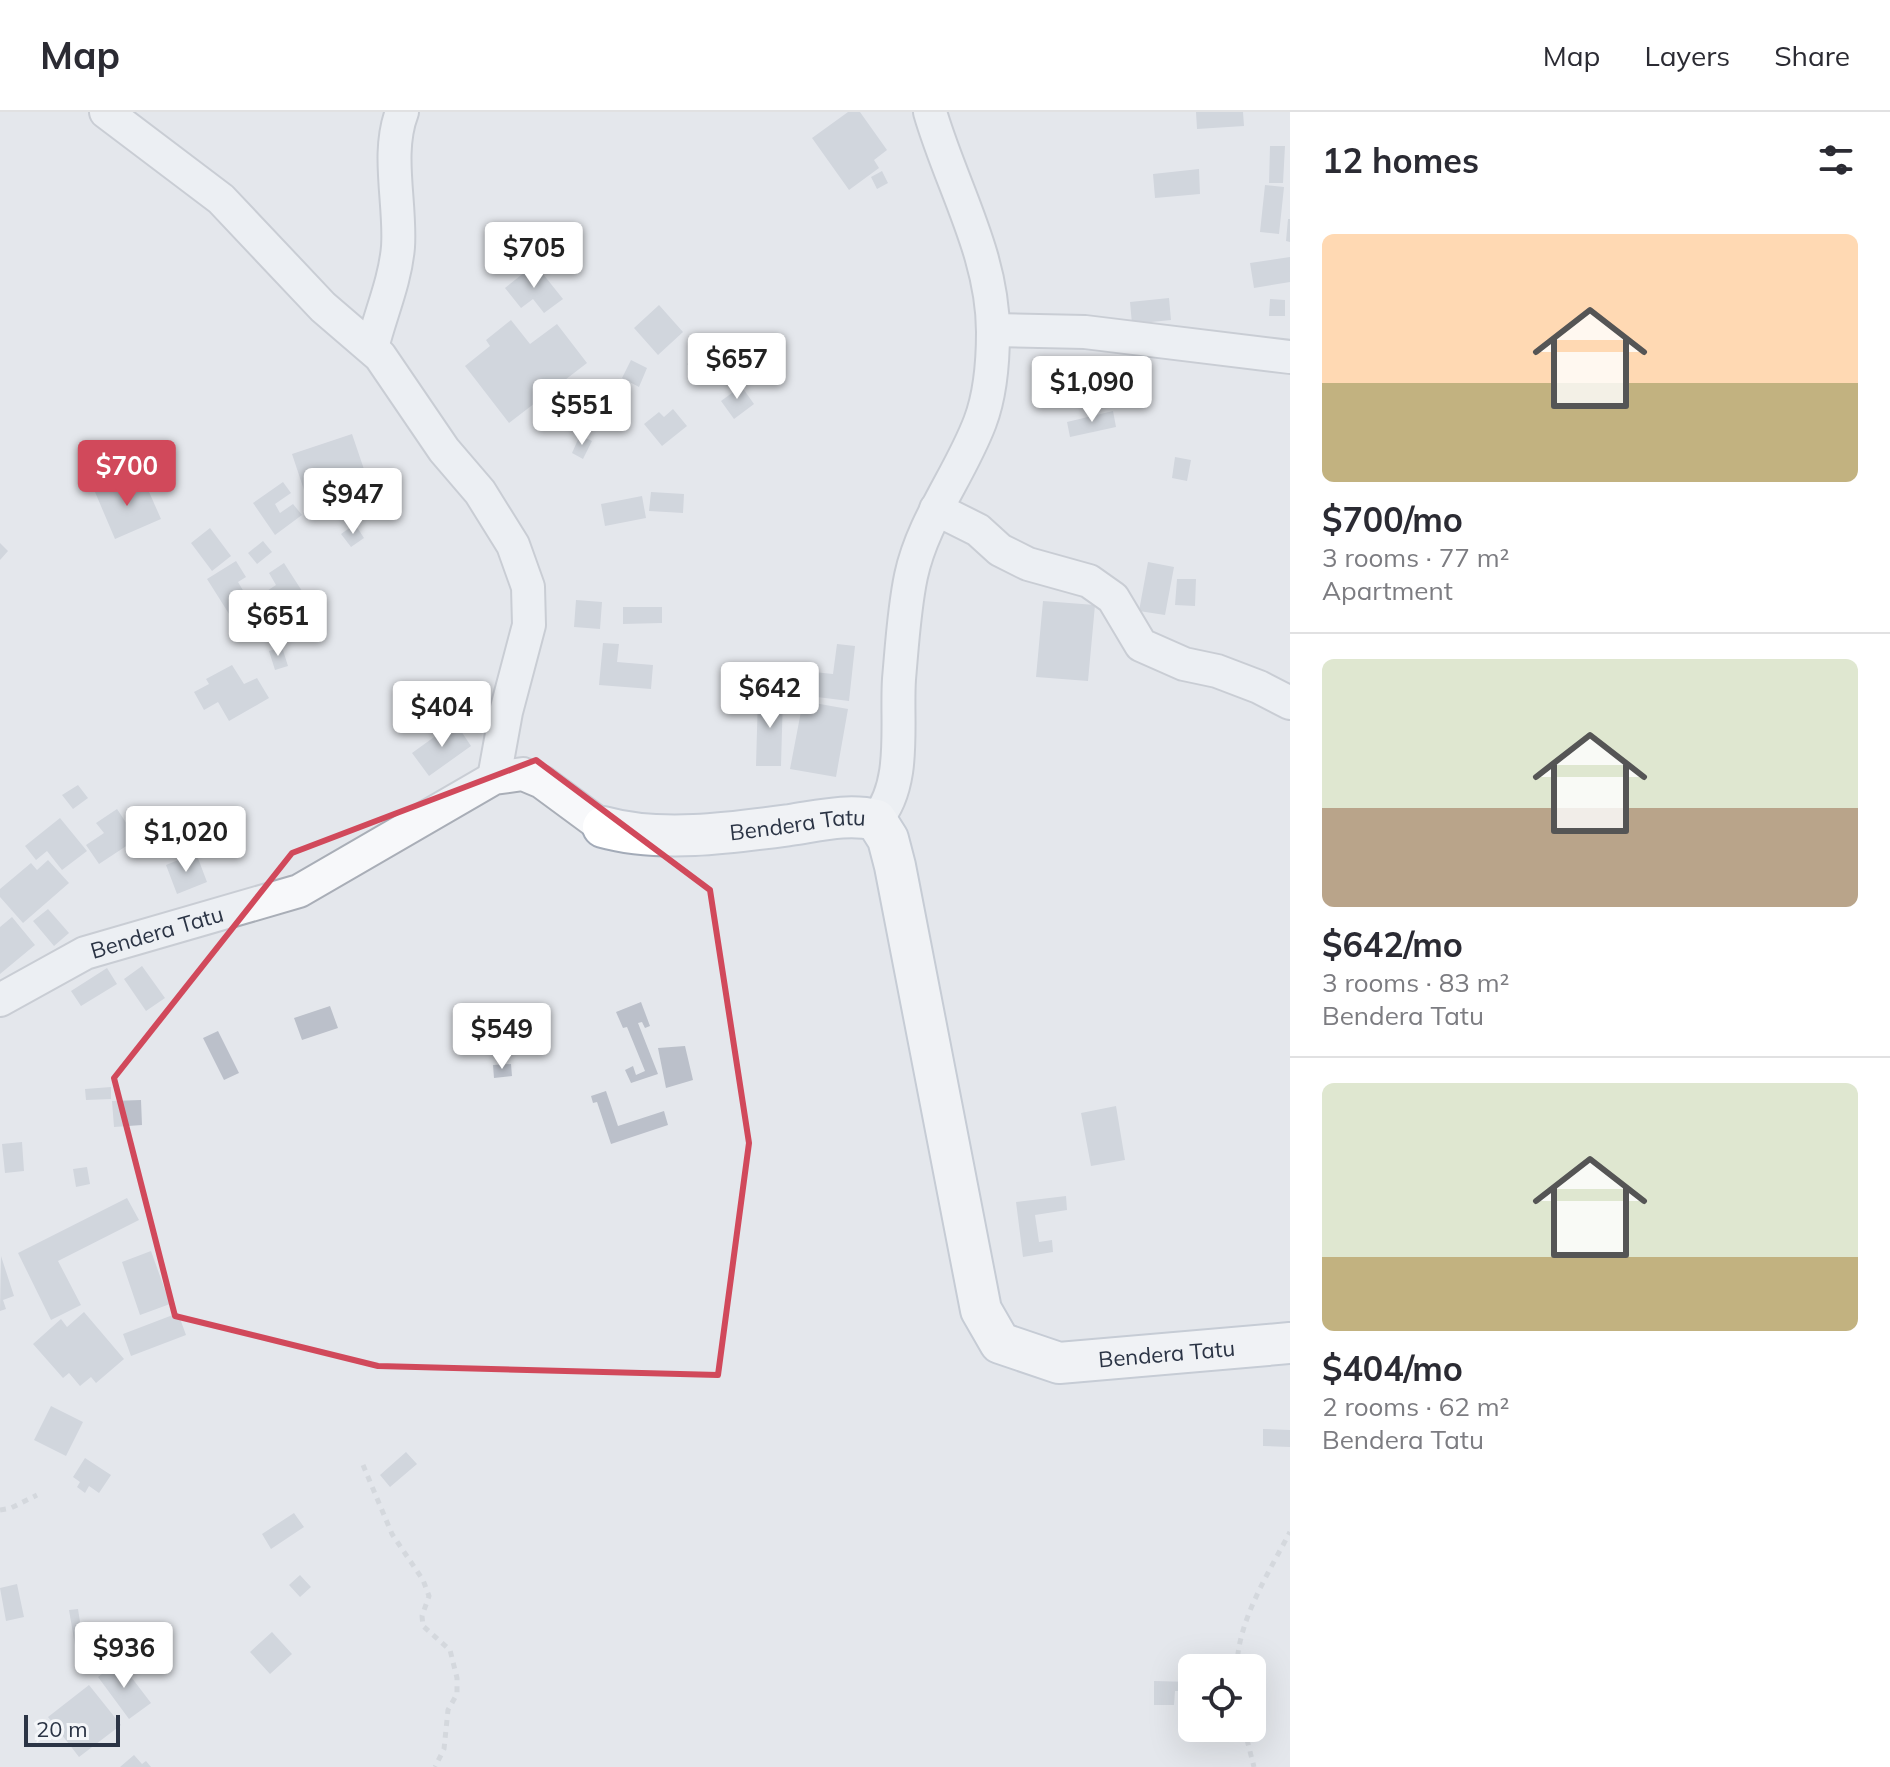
<!DOCTYPE html>
<meta charset="utf-8">
<style>
:root{--surface:#fff;--page:#f7f7f7;--text:#2b2b33;--muted:#7c7c81;--line:#e1e1e2;--accent:#d1495b}
body{margin:0;font-family:Mulish,sans-serif;background:var(--page);color:var(--text);height:100vh;display:flex;flex-direction:column;font-size:30px;white-space:nowrap}
*{box-sizing:border-box;margin:0}
p{font-size:26px;color:var(--muted)}
.icon{flex:none;width:44px;height:44px;fill:none;stroke:currentColor;stroke-width:2;stroke-linecap:round;stroke-linejoin:round}
.map{position:relative;flex:1;overflow:hidden}
.drawer{display:flex;flex-direction:column;background:var(--surface);width:600px}
.drawer>*{flex:none}
.controls{position:absolute;left:1178px;top:1542px;display:grid;gap:16px}
.controls a{display:grid;place-items:center;width:88px;height:88px;border-radius:12px;background:var(--surface);box-shadow:0 8px 32px #0002;font-size:40px}
.scale{position:absolute;left:24px;bottom:20px;width:96px;box-sizing:border-box;padding-left:8px;border:4px solid #2b3445;border-top:0;font-size:22px;line-height:28px;white-space:nowrap;color:#2b3445;-webkit-text-stroke:6px #f4f6f9;paint-order:stroke}
.price{position:absolute;translate:-50% -68px;padding:0 18px;border-radius:8px;background:#fff;color:#222;font-size:26px;line-height:52px;filter:drop-shadow(0 2px 4px #0008)}
.price::after{content:'';position:absolute;left:50%;top:48px;width:24px;height:18px;margin-left:-12px;background:inherit;clip-path:polygon(0 0,100% 0,50% 100%)}
.price.current{background:var(--accent);color:#fff}
ul{padding:0;list-style:none}
li{display:grid;align-content:center;gap:16px;height:424px;padding:0 32px}
li+li{border-top:2px solid var(--line)}
li span{display:grid;place-items:center;height:248px;border-radius:12px;color:#555}
li>.icon{margin-inline-start:auto}
span .icon{width:144px;height:144px;fill:#fffc;stroke-width:1}
li b{font-size:34px}
h2{display:flex;justify-content:space-between;align-items:center;height:96px;padding:0 32px;font-size:34px}
header{display:flex;align-items:center;gap:48px;box-sizing:border-box;height:112px;padding:0 40px;background:var(--surface);border-bottom:2px solid var(--line)}
header strong{font-size:38px}
nav{display:flex;gap:44px;margin-inline-start:auto;font-size:28px}
main{display:flex;flex:1;min-height:0}
.map>svg:first-child{display:block}
</style>
<header>
<strong>Map</strong>
<nav><a>Map</a><a>Layers</a><a>Share</a></nav>
</header>
<main>
<div class="map">
<svg width="1290" height="1655" viewBox="0 0 1290 1655">
<rect width="100%" height="100%" fill="#e4e7ec"/>
<path fill="#bbc0ca" d="M848 0H860L887 38 874 48 879 56 849 78 812 26Z
M1196 0H1243L1244 14 1197 17Z
M1270 34H1285L1283 71H1269Z
M1199 57 1200 82 1155 86 1153 62Z
M882 59 888 71 877 77 871 65Z
M1265 73 1284 75 1279 122 1260 120Z
M1288 107H1290V130L1286 129Z
M1290 145V170L1254 176 1250 151Z
M535 152 563 187 544 201 533 187 521 196 505 176Z
M1169 186 1171 208 1132 212 1130 190Z
M1270 187 1285 188V204H1269Z
M659 193 683 220 658 243 634 216Z
M511 208 530 232 557 212 587 251 509 311 465 254 490 234 486 228Z
M726 221 732 228 740 222 748 231 726 249 712 232Z
M708 234 720 249 699 266 687 252Z
M756 239 762 247 738 266 732 258Z
M631 248 647 256 639 275 622 266Z
M737 268 754 292 734 307 721 289 736 278 732 272Z
M673 297 687 314 662 334 644 312 659 300 664 305Z
M1113 299 1116 315 1070 325 1067 310Z
M352 322 369 372 309 393 292 342Z
M580 323 592 329 583 347 572 341Z
M1175 345 1191 348 1187 369 1172 366Z
M126 367 131 380 146 373 161 407 115 427 95 380Z
M283 370 291 381 275 392 280 401 293 392 302 403 275 423 253 391Z
M651 380 684 382 683 401 649 399Z
M642 384 646 406 605 414 601 392Z
M355 412 364 426 351 435 341 422Z
M210 416 231 444 212 459 191 431Z
M263 429 272 440 257 452 248 441Z
M0 431 8 439 0 448Z
M236 449 246 465 238 470 250 490 276 473 269 461 284 451 302 479 251 511 243 497 231 505 207 467Z
M1148 450 1174 455 1165 503 1139 499Z
M1177 467H1196L1195 494 1175 493Z
M576 488 602 490 600 517 574 515Z
M1043 489 1095 493 1088 569 1036 565Z
M623 495H662V511L623 512Z
M603 531 619 532 617 550 653 553 651 577 599 573Z
M837 532 855 534 849 589 801 583 804 559 833 562Z
M282 535 288 554 275 558 269 539Z
M232 553 244 572 257 566 269 586 229 609 218 590 204 598 194 580 209 572 206 567Z
M758 583H783L781 654H756Z
M803 589 848 597 836 665 790 657Z
M455 610 471 634 429 664 412 641Z
M78 673 88 686 73 697 62 683Z
M117 697 137 727 99 752 86 733 104 721 96 711Z
M203 700 214 734 198 740 192 721 171 728 166 712Z
M60 706 87 739 62 758 47 739 36 748 25 734Z
M196 741 207 770 177 782 166 753Z
M48 748 69 771 23 811 0 785V777L31 751 37 758Z
M48 797 69 821 54 834 33 809Z
M12 805 35 833 0 862V815Z
M142 854 165 886 146 899 124 867Z
M107 856 117 872 81 894 71 879Z
M641 890 650 914 645 916 642 910 638 911 658 962 631 971 625 958 633 954 636 963 645 959 627 915 623 916 616 900Z
M330 894 338 916 302 928 294 906Z
M218 919 239 961 224 968 203 926Z
M685 934 693 968 666 976 658 936Z
M511 952 512 964 494 966 493 953Z
M111 975V987L86 988 85 977Z
M606 979 618 1014 664 999 668 1013 611 1032 597 990 593 991 591 984Z
M141 988 142 1013 114 1015 112 989Z
M1116 994 1125 1048 1091 1054 1081 1001Z
M22 1030 24 1059 5 1061 2 1032Z
M87 1055 90 1072 76 1075 73 1057Z
M1066 1084 1067 1098 1035 1103 1039 1130 1052 1128 1053 1140 1023 1145 1016 1090Z
M127 1086 139 1108 58 1149 81 1193 51 1208 18 1141Z
M151 1139 170 1192 140 1203 122 1150Z
M1 1144 14 1184 3 1188 6 1197 0 1199Z
M84 1200 124 1247 96 1271 91 1265 80 1274 69 1261 63 1266 33 1232 61 1207 67 1215Z
M178 1201 186 1223 131 1244 123 1222Z
M51 1294 83 1310 66 1344 34 1328Z
M1263 1317 1290 1318V1335L1263 1334Z
M406 1340 417 1352 390 1375 380 1363Z
M85 1346 111 1363 99 1381 89 1374 85 1381 77 1375 80 1370 73 1365Z
M294 1401 304 1415 271 1437 262 1422Z
M300 1463 311 1475 300 1485 289 1473Z
M17 1472 24 1505 6 1509 0 1476Z
M78 1497 82 1523 102 1520 105 1541 77 1545 69 1498Z
M272 1520 292 1542 270 1562 250 1540Z
M119 1549 151 1591 129 1607 98 1565Z
M1154 1569 1192 1570V1611H1186L1187 1579H1175L1174 1593H1154Z
M89 1573 121 1613 79 1645 48 1605Z
M134 1643 142 1652 146 1649 151 1655H120Z"/>
<g fill="none" stroke-linecap="round" stroke-linejoin="round">
<g stroke="#a9aeb7" stroke-width="36">
<g id="minor">
<path d="M106 0 221 87 323 195 380 244 444 338 480 380 513 433 528 475 529 513 506 600 494 666"/>
<path d="M993 218 1085 220 1290 245"/>
<path d="M372 236C380 203 395 170 398 135 401 92 386 41 402 0"/>
<path d="M936 397 978 418 1000 438 1028 452 1089 469 1113 486 1141 533 1184 552 1217 559 1259 575 1290 591"/>
<path d="M876 708C907 672 896 612 899 567 902 534 904 497 911 464 923 408 960 363 980 310 991 281 993 250 993 220 993 142 951 73 930 0"/>
<path id="s1" d="M0 888 85 841 299 779 494 666 523 662 542 670 603 715"/>
</g>
</g>
<g stroke="#a3abb8" stroke-width="44">
<g id="major">
<path id="s2" d="M603 715C660 731 731 721 790 713 818 709 848 701 876 708L888 727 895 754 981 1198 1000 1231 1059 1251 1290 1231"/>
</g>
</g>
<path stroke="#c2c5cb" stroke-width="5" stroke-dasharray="6 6" stroke-linecap="butt" d="M363 1353 392 1422 423 1468 429 1484 422 1504 423 1514 450 1538 457 1566V1582L448 1598 444 1637 435 1655
M0 1398 11 1396 37 1383
M1237 1556C1237 1510 1269 1460 1290 1420
M1244 1616 1254 1655"/>
<use href="#minor" stroke="#f7f8fa" stroke-width="32"/>
<use href="#major" stroke="#fff" stroke-width="40"/>
</g>
<path d="M0 0H1290V1655H0ZM536 648 710 778 749 1031 718 1263 378 1254 175 1204 114 966 292 741Z" fill="#e4e7ec" fill-opacity=".55" fill-rule="evenodd"/>
<path fill="none" stroke="#d1495b" stroke-width="6" stroke-linejoin="round" d="M536 648 710 778 749 1031 718 1263 378 1254 175 1204 114 966 292 741Z"/>
<g text-anchor="middle" stroke-width="6" stroke-linejoin="round" paint-order="stroke">
<g font-size="22" fill="#2b3445" stroke="#f4f6f9">
<text dy="8" stroke="none"><textPath href="#s2" startOffset="196">Bendera Tatu</textPath></text>
<text dy="8" stroke="none"><textPath href="#s1" startOffset="172">Bendera Tatu</textPath></text>
<text dy="8" stroke="none"><textPath href="#s2" startOffset="986">Bendera Tatu</textPath></text>
</g>
</g>
</svg>
<div class="controls">
<a><svg class="icon" aria-label="locate" viewBox="0 0 24 24"><circle cx="12" cy="12" r="6"/><path d="M12 2v4M12 18v4M2 12h4M18 12h4"/></svg></a>
</div>
<div class="scale">20 m</div>
<b class="price" style="left:534px;top:178px">$705</b>
<b class="price" style="left:737px;top:289px">$657</b>
<b class="price" style="left:1092px;top:312px">$1,090</b>
<b class="price" style="left:582px;top:335px">$551</b>
<b class="price current" style="left:127px;top:396px">$700</b>
<b class="price" style="left:353px;top:424px">$947</b>
<b class="price" style="left:278px;top:546px">$651</b>
<b class="price" style="left:770px;top:618px">$642</b>
<b class="price" style="left:442px;top:637px">$404</b>
<b class="price" style="left:186px;top:762px">$1,020</b>
<b class="price" style="left:502px;top:959px">$549</b>
<b class="price" style="left:124px;top:1578px">$936</b>
</div>
<section class="drawer">
<h2>12 homes<svg class="icon" aria-label="filters" viewBox="0 0 24 24"><path d="M4 7h16M4 17h16"/><circle cx="9" cy="7" r="2"/><circle cx="15" cy="17" r="2"/></svg></h2>
<ul>
<li><span style="background:linear-gradient(#ffd9b3 60%,#c2b280 0)"><svg class="icon" aria-label="home" viewBox="0 0 24 24"><path d="M3 11l9-7 9 7M6 9v11h12V9"/></svg></span><div><b>$700/mo</b><p>3 rooms · 77 m²</p><p>Apartment</p></div></li>
<li><span style="background:linear-gradient(#dfe7d0 60%,#b9a48a 0)"><svg class="icon" aria-label="home" viewBox="0 0 24 24"><path d="M3 11l9-7 9 7M6 9v11h12V9"/></svg></span><div><b>$642/mo</b><p>3 rooms · 83 m²</p><p>Bendera Tatu</p></div></li>
<li><span style="background:linear-gradient(#dfe7d0 70%,#c2b280 0)"><svg class="icon" aria-label="home" viewBox="0 0 24 24"><path d="M3 11l9-7 9 7M6 9v11h12V9"/></svg></span><div><b>$404/mo</b><p>2 rooms · 62 m²</p><p>Bendera Tatu</p></div></li>
</ul>
</section>
</main>
